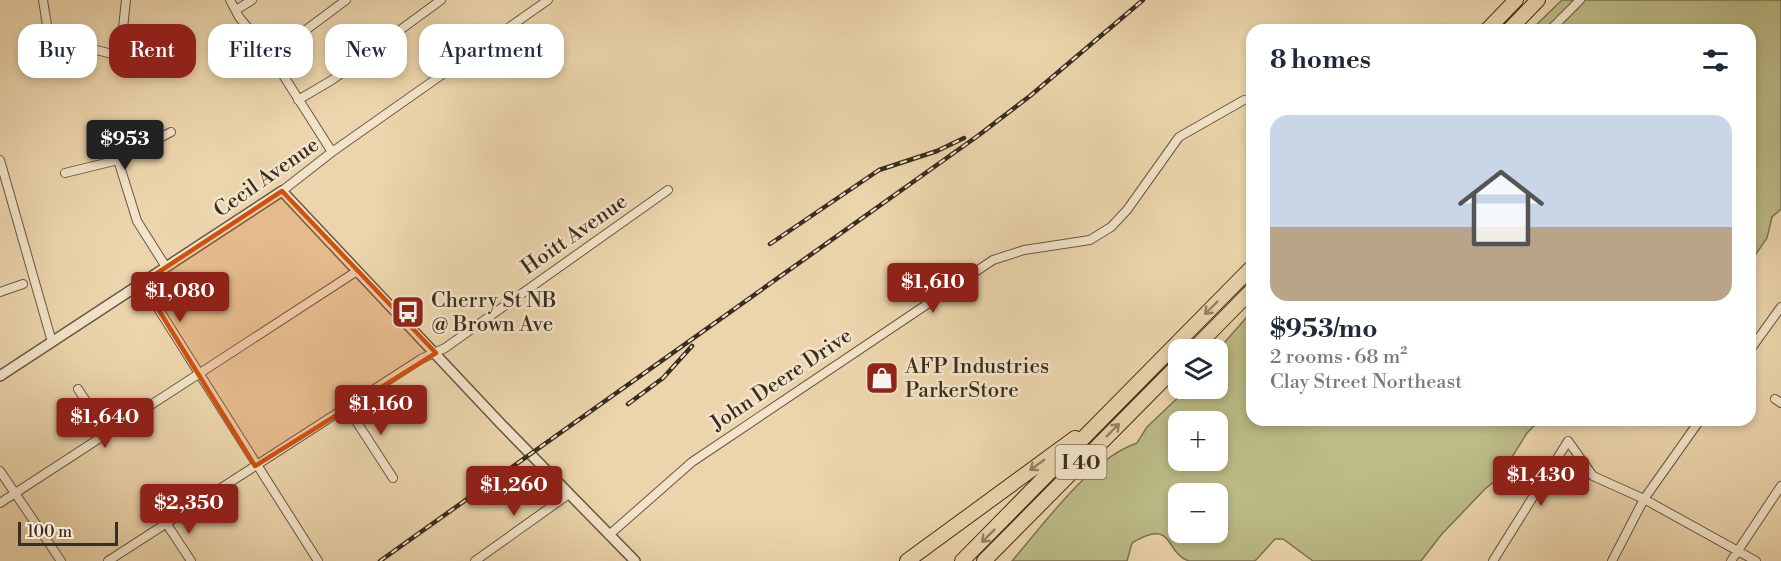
<!DOCTYPE html>
<meta charset="utf-8">
<style>
:root{--surface:#fff;--page:#f2f2f3;--text:#1f2937;--muted:#747a83;--line:#e0e1e3;--accent:#8f2418}
body{margin:0;font-family:"Libre Bodoni",serif;background:var(--page);color:var(--text);height:100vh;display:flex;flex-direction:column;font-size:22px;white-space:nowrap}
*{box-sizing:border-box;margin:0}
p{font-size:20px;color:var(--muted)}
.icon{flex:none;width:33px;height:33px;fill:none;stroke:currentColor;stroke-width:2;stroke-linecap:round;stroke-linejoin:round}
.map{position:relative;flex:1;overflow:hidden}
.panel{position:absolute;left:1246px;top:24px;width:510px;height:402px;display:flex;flex-direction:column;background:var(--surface);border-radius:18px;box-shadow:0 3px 9px #0003}
.panel>*{flex:none}
.banner{position:absolute;left:18px;top:24px;width:570px;height:54px;display:flex;gap:12px}
.tools{position:absolute;left:1168px;top:339px;display:grid;gap:12px}
.tools a{display:grid;place-items:center;width:60px;height:60px;border-radius:12px;background:var(--surface);box-shadow:0 3px 9px #0003;font-size:30px}
.scale{position:absolute;left:18px;bottom:15px;width:100px;box-sizing:border-box;padding-left:6px;border:3px solid #3a2d21;border-top:0;font-size:16px;line-height:21px;white-space:nowrap;color:#3a2d21;-webkit-text-stroke:4px #f3e4c9;paint-order:stroke}
.price{position:absolute;translate:-50% -51px;padding:0 14px;border-radius:6px;background:var(--accent);color:#fff;font-size:20px;line-height:39px;filter:drop-shadow(0 2px 3px #0008)}
.price::after{content:'';position:absolute;left:50%;top:36px;width:18px;height:14px;margin-left:-9px;background:inherit;clip-path:polygon(0 0,100% 0,50% 100%)}
.price.selected{background:#222;color:#fff}
ul{padding:0;list-style:none}
li{display:grid;align-content:center;gap:12px;height:318px;padding:0 24px}
li+li{border-top:2px solid var(--line)}
li span{display:grid;place-items:center;height:186px;border-radius:18px;color:#555}
li>.icon{margin-inline-start:auto}
span .icon{width:108px;height:108px;fill:#fffc;stroke-width:1}
li b{font-size:26px}
h2{display:flex;justify-content:space-between;align-items:center;height:72px;padding:0 24px;font-size:26px}
.pill{padding:0 21px;border-radius:18px;background:var(--surface);box-shadow:0 3px 9px #0003;font-size:21px;line-height:54px}
.pill.selected{background:var(--accent);color:#fff}
.map>svg:first-child{display:block}
</style>
<div class="map">
<svg width="1781" height="561" viewBox="0 0 1781 561">
<rect width="100%" height="100%" fill="#ecd5ac"/>
<filter id="stains"><feTurbulence type="fractalNoise" baseFrequency=".00333" numOctaves="4"/><feColorMatrix values="0 0 0 0 .2 0 0 0 0 .09 0 0 0 0 .02 0 0 0 .5 -.17"/></filter>
<radialGradient id="worn" r=".72"><stop offset=".6" stop-color="#630" stop-opacity="0"/><stop offset="1" stop-color="#630" stop-opacity=".3"/></radialGradient>
<path fill="#bcbc87" stroke="#7b7454" stroke-width="1.5" fill-rule="evenodd" d="M1562 0H1781V209L1772 217 1767 238 1751 261 1750 30H1531Z
M1252 311V420H1540L1527 433 1499 478 1485 489 1441 535 1421 561H1313L1283 539H1275L1255 561C1241 561 1201 561 1189 561 1164 553 1175 517 1132 543L1127 561H1012C1045 523 1090 459 1137 443L1147 427 1187 389 1218 388V350ZM1179 422H1218V460H1179ZM1179 494H1218V532H1179Z"/>
<g fill="none" stroke-linecap="round" stroke-linejoin="round">
<g stroke="#665744" stroke-width="10">
<path id="minor" d="M43 0 49 38 120 56 126 0
M230 0 239 17 271 56 332 152
M236 10 252 0
M1550 30 1580 0
M271 56 346 0
M298 100 332 80 441 0
M0 160 52 342
M118 160 137 221 166 267
M65 173 118 160 171 132
M282 191 332 152 548 0
M142 283 318 561
M0 292 23 284
M1750 350 1781 307
M78 389 107 433
M1775 399 1781 403
M347 407 393 478
M0 471 61 561
M0 503 357 271
M166 523 191 561
M609 535 692 462 993 260 1024 250 1090 240 1111 227 1127 210 1179 137 1244 100
M108 561 421 359 445 348 668 190
M475 561 569 494
M1493 561 1568 441 1593 476 1644 499 1756 561
M1612 561 1644 499 1700 420
M1731 561 1781 486"/>
</g>
<g stroke="#665744" stroke-width="12">
<path id="tertiary" d="M0 376 282 191 502 425 635 561"/>
</g>
<g stroke="#3a2d21" stroke-width="16">
<path id="motorway" d="M1487 30 1516 0
M1509 30 1538 0
M1193 350 1252 290
M907 561 1075 438
M962 561 1252 267
M984 561 1179 364"/>
</g>
<use href="#minor" stroke="#f3e4c9" stroke-width="8"/>
<use href="#tertiary" stroke="#f3e4c9" stroke-width="9"/>
<use href="#motorway" stroke="#ecd5ac" stroke-width="14"/>
<g stroke="#3a2d21" stroke-width="4.5">
<path id="rail" d="M770 244 879 170 937 151 964 138
M628 404 663 378 692 346
M380 561 979 135 1030 96 1143 0"/>
</g>
<use href="#rail" stroke="#f3e4c9" stroke-width="2" stroke-dasharray="7" stroke-linecap="butt"/>
</g>
<defs><path id="oneway-shaft" d="M-6 0H5M1.5-3L5.5 0L1.5 3" fill="none" stroke-width="1.6" stroke-linecap="round" stroke-linejoin="round" transform="scale(1.5)"/></defs>
<g stroke="#938166">
<use href="#oneway-shaft" transform="translate(1211 308) rotate(135)"/>
<use href="#oneway-shaft" transform="translate(1113 430) rotate(-45)"/>
<use href="#oneway-shaft" transform="translate(1037 465) rotate(144)"/>
<use href="#oneway-shaft" transform="translate(988 536) rotate(135)"/>
</g>
<path fill="#ce520f" fill-opacity="0.2" stroke="#ce520f" stroke-width="4.5" stroke-linejoin="round" d="M282 191 436 353 255 466 142 283Z"/>
<defs>
<g id="bus-square" transform="scale(1.725)"><rect x="-9" y="-9" width="18" height="18" rx="4" fill="#8f2418" stroke="#f3e4c9"/><path d="M-5-6H5V4H4V6H2V4H-2V6H-4V4H-5ZM-3.5-4V0h7V-4ZM-3.5 1.2v1.5H-2V1.2ZM2 1.2v1.5H3.5V1.2Z" fill="#fff"/></g>
<g id="shop-square" transform="scale(1.725)"><rect x="-9" y="-9" width="18" height="18" rx="4" fill="#8f2418" stroke="#f3e4c9"/><path d="M-5-2.5h2.3a2.7 3.5 0 0 1 5.4 0H5L5.5 6h-11ZM-1.5-2.5h3a1.5 2.3 0 0 0-3 0Z" fill="#fff"/></g>
</defs>
<g fill-rule="evenodd">
<use href="#bus-square" x="408" y="312"/>
<use href="#shop-square" x="882" y="378"/>
</g>
<g text-anchor="middle" stroke-width="5" stroke-linejoin="round" paint-order="stroke">
<rect fill="#f3e4c9" stroke="#726453" stroke-width="1.5" x="1055.5" y="445" width="51" height="34" rx="4.5"/>
<g font-size="20" font-weight="bold" fill="#3a2d21">
<text x="1081" y="469">I 40</text>
</g>
<g font-size="21" fill="#3a2d21" stroke="#f3e4c9">
<text transform="translate(266 177) rotate(-35)" y="7">Cecil Avenue</text>
<text transform="translate(574 234) rotate(-35)" y="7">Hoitt Avenue</text>
<text transform="translate(781 379) rotate(-34)" y="7">John Deere Drive</text>
</g>
<g font-size="21" fill="#3a2d21" stroke="#f3e4c9" text-anchor="start">
<text x="431" y="307">Cherry St NB<tspan x="431" dy="24">@ Brown Ave</tspan></text>
<text x="905" y="373">AFP Industries<tspan x="905" dy="24">ParkerStore</tspan></text>
</g>
</g>
<rect width="100%" height="100%" filter="url(#stains)"/>
<rect width="100%" height="100%" fill="url(#worn)"/>
</svg>
<div class="tools">
<a><svg class="icon" aria-label="layers" viewBox="0 0 24 24"><path d="M12 4l9 5-9 5-9-5zM3 14l9 5 9-5"/></svg></a>
<a>+</a>
<a>−</a>
</div>
<div class="scale">100 m</div>
<b class="price selected" style="left:125px;top:171px">$953</b>
<b class="price" style="left:933px;top:314px">$1,610</b>
<b class="price" style="left:180px;top:323px">$1,080</b>
<b class="price" style="left:381px;top:436px">$1,160</b>
<b class="price" style="left:105px;top:449px">$1,640</b>
<b class="price" style="left:1541px;top:507px">$1,430</b>
<b class="price" style="left:514px;top:517px">$1,260</b>
<b class="price" style="left:189px;top:535px">$2,350</b>
<div class="banner">
<a class="pill">Buy</a>
<a class="pill selected">Rent</a>
<a class="pill">Filters</a>
<a class="pill">New</a>
<a class="pill">Apartment</a>
</div>
<section class="panel">
<h2>8 homes<svg class="icon" aria-label="filters" viewBox="0 0 24 24"><path d="M4 7h16M4 17h16"/><circle cx="9" cy="7" r="2"/><circle cx="15" cy="17" r="2"/></svg></h2>
<ul>
<li><span style="background:linear-gradient(#c9d6e8 60%,#b9a48a 0)"><svg class="icon" aria-label="home" viewBox="0 0 24 24"><path d="M3 11l9-7 9 7M6 9v11h12V9"/></svg></span><div><b>$953/mo</b><p>2 rooms · 68 m²</p><p>Clay Street Northeast</p></div></li>
</ul>
</section>
</div>
